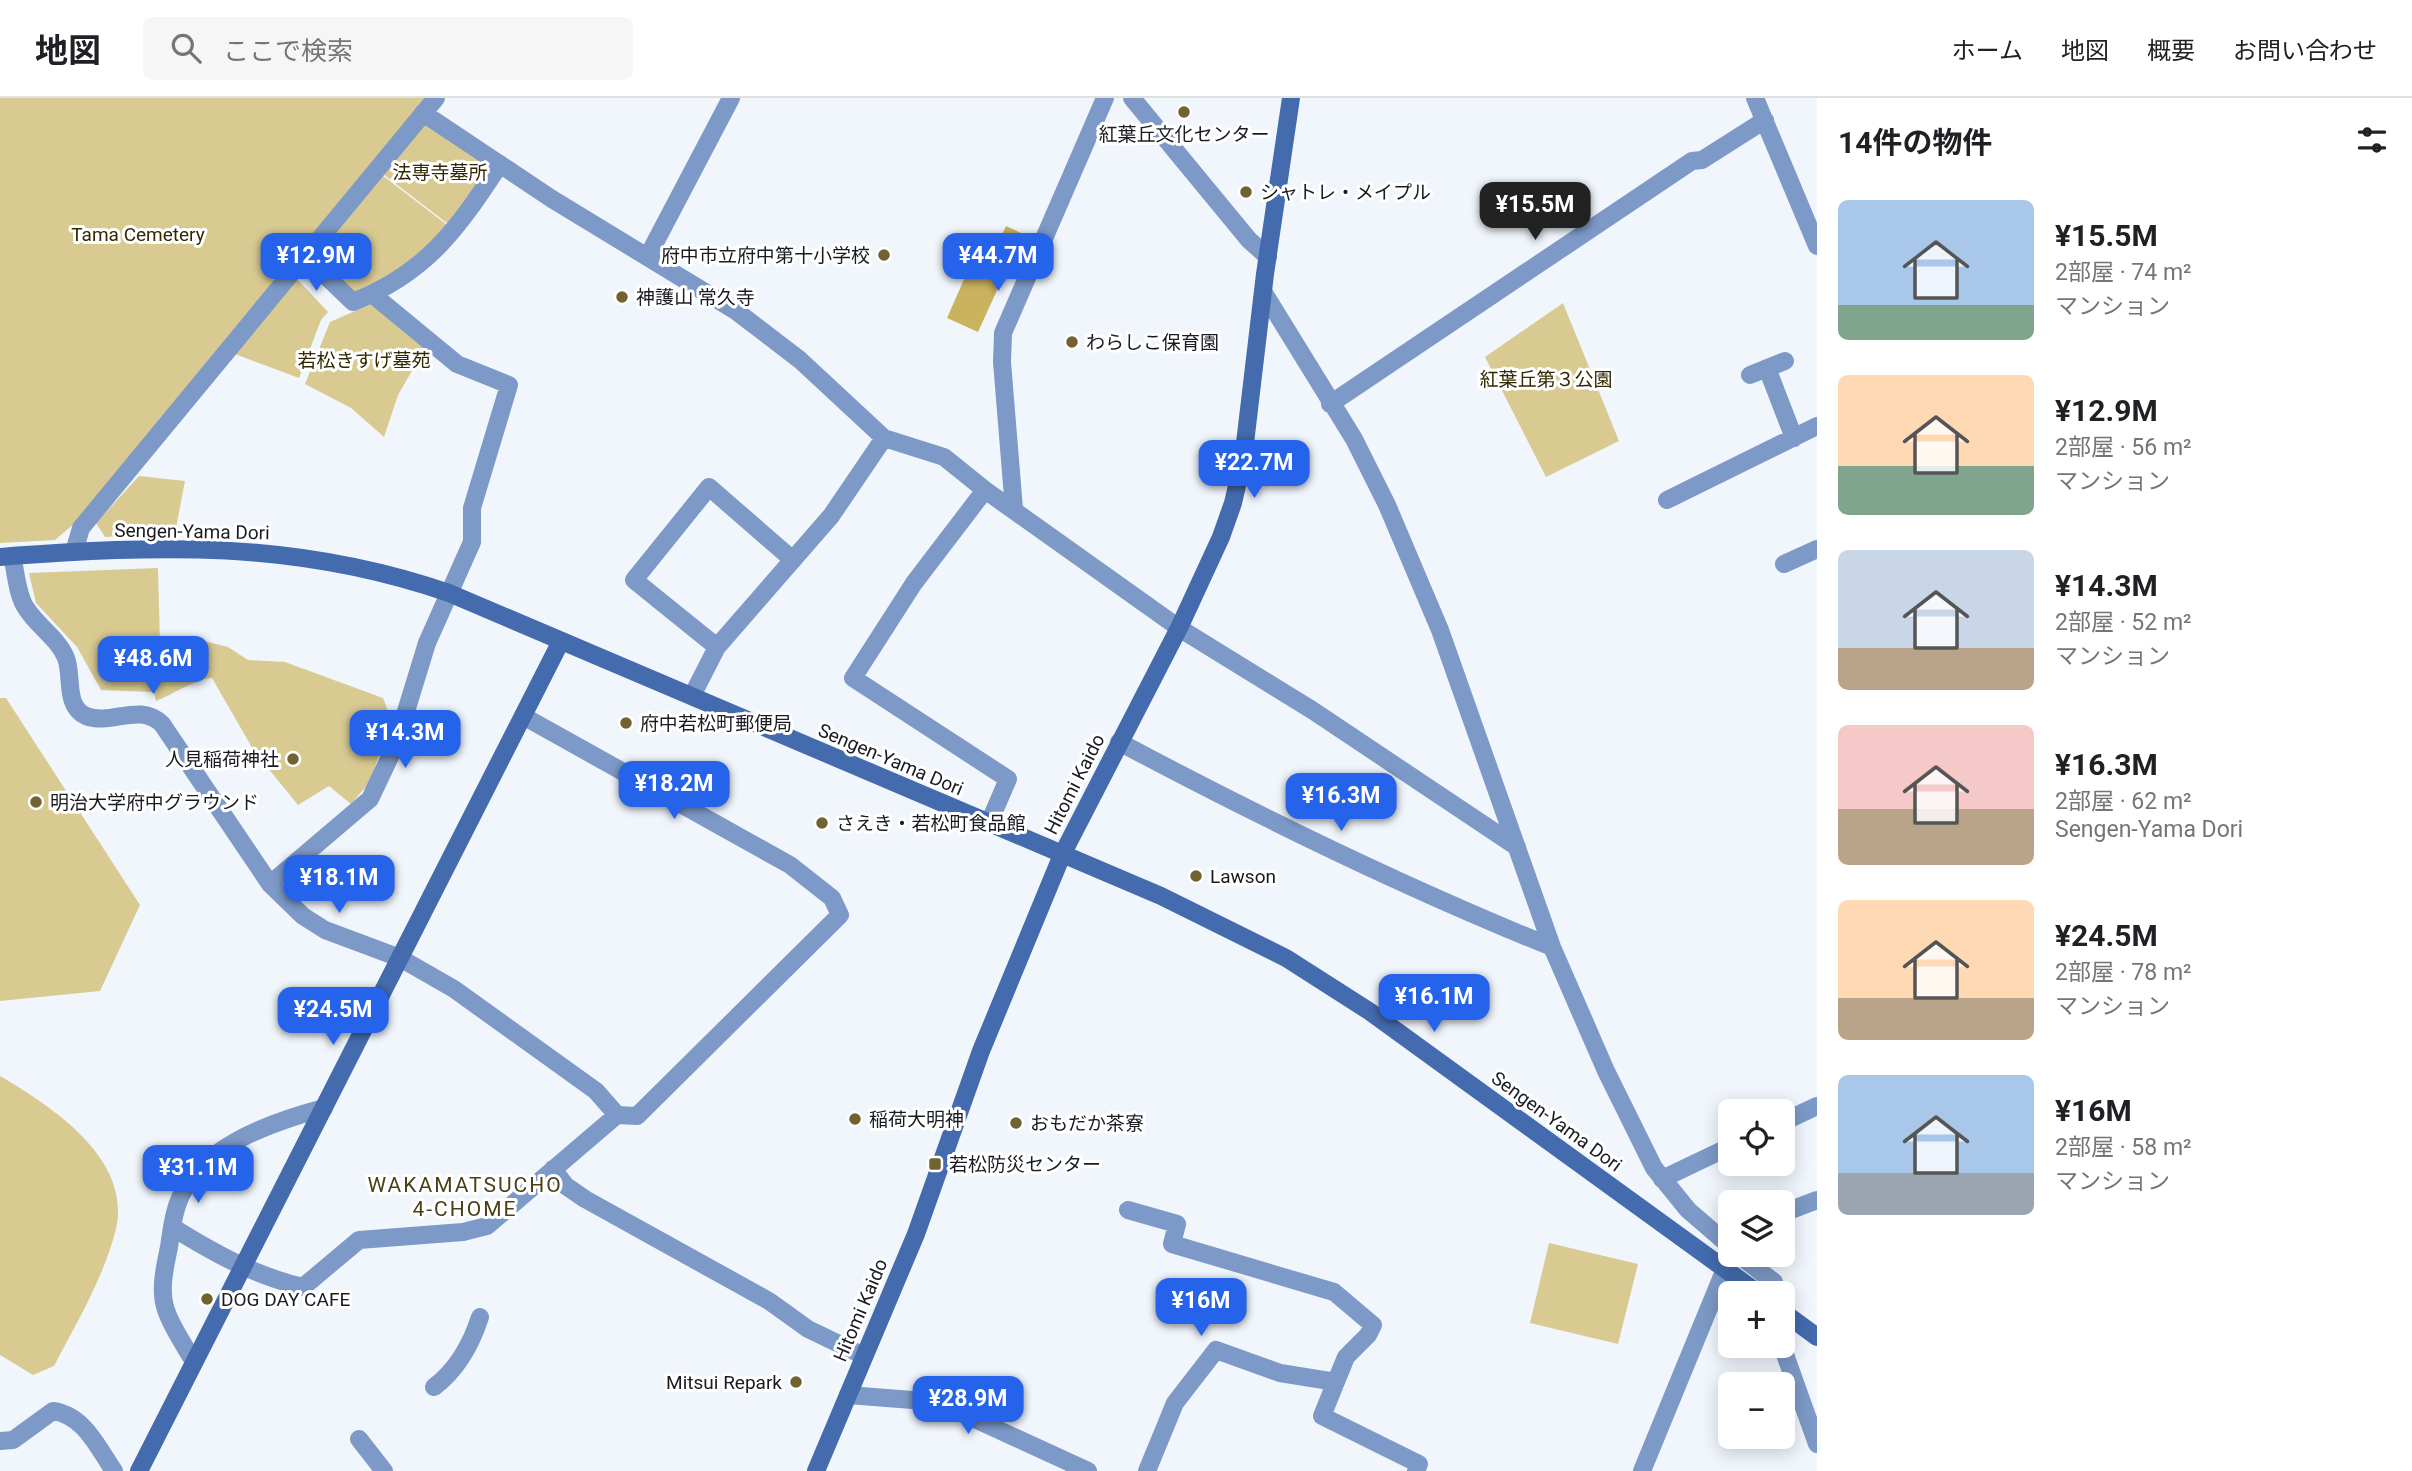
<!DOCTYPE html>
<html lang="ja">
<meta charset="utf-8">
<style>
:root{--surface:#fff;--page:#f6f6f6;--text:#202124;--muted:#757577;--line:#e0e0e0;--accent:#2563eb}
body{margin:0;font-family:Roboto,"Noto Sans JP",sans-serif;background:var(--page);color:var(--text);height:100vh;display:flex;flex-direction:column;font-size:26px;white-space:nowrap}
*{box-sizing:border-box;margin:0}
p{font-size:23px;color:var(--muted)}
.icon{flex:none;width:38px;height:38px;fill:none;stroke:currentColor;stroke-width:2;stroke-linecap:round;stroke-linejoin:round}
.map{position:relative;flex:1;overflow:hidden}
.sheet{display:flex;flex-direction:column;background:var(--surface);width:595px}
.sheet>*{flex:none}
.tools{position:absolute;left:1718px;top:1001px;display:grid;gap:14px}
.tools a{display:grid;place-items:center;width:77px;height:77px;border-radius:10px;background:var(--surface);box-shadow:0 4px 18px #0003;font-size:35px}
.price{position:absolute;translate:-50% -60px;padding:0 16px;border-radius:14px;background:var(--accent);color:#fff;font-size:23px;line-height:46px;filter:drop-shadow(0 2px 4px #0008)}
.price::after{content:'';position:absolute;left:50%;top:42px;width:21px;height:16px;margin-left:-10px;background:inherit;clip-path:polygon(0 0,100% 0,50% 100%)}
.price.on{background:#222;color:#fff}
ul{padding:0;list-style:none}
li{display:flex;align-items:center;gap:21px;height:175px;padding:0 21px}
li span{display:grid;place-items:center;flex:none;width:196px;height:140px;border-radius:10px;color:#555}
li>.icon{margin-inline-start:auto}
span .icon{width:84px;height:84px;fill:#fffc;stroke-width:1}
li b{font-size:30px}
h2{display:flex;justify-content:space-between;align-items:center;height:84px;padding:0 21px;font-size:30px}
header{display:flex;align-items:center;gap:42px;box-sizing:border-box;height:98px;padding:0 35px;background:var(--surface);border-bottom:2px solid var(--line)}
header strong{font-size:33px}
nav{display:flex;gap:38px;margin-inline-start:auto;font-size:24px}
.search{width:490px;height:63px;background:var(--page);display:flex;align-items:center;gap:18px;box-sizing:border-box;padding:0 24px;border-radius:10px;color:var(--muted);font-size:26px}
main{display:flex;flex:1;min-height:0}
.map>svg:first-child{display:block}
</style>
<header>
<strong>地図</strong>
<div class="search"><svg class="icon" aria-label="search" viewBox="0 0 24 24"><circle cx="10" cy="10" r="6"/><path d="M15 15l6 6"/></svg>ここで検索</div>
<nav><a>ホーム</a><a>地図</a><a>概要</a><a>お問い合わせ</a></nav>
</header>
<main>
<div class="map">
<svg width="1817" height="1373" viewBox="0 0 1817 1373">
<rect width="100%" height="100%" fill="#f1f6fd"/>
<path fill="#d9ca92" d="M0 0H426L75 425 55 442 0 445Z
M424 25 495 67 452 129 383 76Z
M382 77 451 130 416 162 357 200 316 158Z
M297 181 328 214 321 222 299 280 235 256Z
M1563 205 1619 343 1546 379 1485 259Z
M371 206 427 247 398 297 384 339 351 310 305 286 330 224Z
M139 378 185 383 175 435 105 439 96 425Z
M158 470 160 546 170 539 204 543 228 549 248 562 285 564 383 600 391 621 370 684 351 706 329 688 298 707 254 653 212 580C197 580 172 597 156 603L154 594 101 592 77 549 36 505 29 475Z
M0 600H6L140 807 100 893 0 903Z
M0 978C51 1008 132 1060 116 1131 104 1179 77 1224 54 1268L33 1277 0 1257Z
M1549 1145 1638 1166 1618 1246 1530 1225Z"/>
<path fill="#cab35f" d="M1006 128 1021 135 1008 164 993 157Z
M972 163 1004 177 978 234 947 220Z"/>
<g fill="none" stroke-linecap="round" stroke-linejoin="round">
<path stroke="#7d99c7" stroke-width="18" d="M1132 0 1249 142 1268 159
M1755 0 1817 148
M423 15 552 101 736 213 800 262 884 340 944 359 985 392 1179 530 1312 612 1517 749
M305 158 353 204C427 175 458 130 500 66
M648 158 731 0
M1264 195 1354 341 1387 407 1440 532 1552 849 1606 973 1654 1070 1688 1112 1731 1149
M1767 270 1794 340
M1750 277 1785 263
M1330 306 1692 63 1702 62 1765 22
M985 392 914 485 853 580 1008 681 989 725
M1667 402 1817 328
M1014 411 1002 264 1003 235 1105 0
M74 454 81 430 436 0
M12 458C16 474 17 497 26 510 37 528 58 540 66 560 73 578 64 608 86 618 112 628 139 604 162 626L270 786 303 818 325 832 400 860 454 891 596 993 617 1017
M1784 466 1817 451
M717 549 634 482 709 389 793 462
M692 598 717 549 831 418 884 340
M1119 644C1260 719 1403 789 1552 849
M270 786 370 701 396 646 427 545 472 444V410L509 287 457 266 372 196
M1783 1024 1817 1008
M553 1071 566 1088 585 1101 769 1203 808 1231 862 1257
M1662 1081 1731 1048
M1128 1112 1177 1126 1172 1146 1334 1194 1373 1227 1368 1237 1346 1259 1322 1318 1419 1366 1416 1373
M1783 1115 1817 1102
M172 1129C214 1155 255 1178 303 1189L359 1142 463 1134 487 1128 617 1017 637 1018 840 817 832 800 790 767 523 618
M1739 1157 1774 1184 1767 1195
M1782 1248 1817 1346
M194 1264C185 1248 172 1230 166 1212 159 1192 165 1169 169 1149 172 1129 174 1109 184 1092 209 1045 276 1023 324 1010
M434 1289C458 1271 471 1247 480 1219
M848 1297 938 1304 1088 1373
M359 1341 384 1373
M0 1343 13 1342 53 1313C84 1317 98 1350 114 1373
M1147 1373 1175 1305 1216 1252 1280 1275 1336 1284
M1642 1373 1725 1171"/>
<path stroke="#436bad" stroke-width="18" d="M0 459C159 447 295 442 449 495L1161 798 1286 860 1369 913 1758 1195
M1783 1214 1817 1239
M139 1373 561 543
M816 1373 916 1136 981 953 1062 757 1179 530 1221 439 1233 405 1243 362 1265 176 1291 0"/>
</g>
<g fill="#716330" stroke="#fff" stroke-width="2.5">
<circle cx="1184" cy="14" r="7"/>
<circle cx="1246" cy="94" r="7"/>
<circle cx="884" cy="157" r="7"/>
<circle cx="622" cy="199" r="7"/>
<circle cx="1072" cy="244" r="7"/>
<circle cx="626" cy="625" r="7"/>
<circle cx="293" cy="661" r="7"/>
<circle cx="36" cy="704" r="7"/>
<circle cx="822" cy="725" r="7"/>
<circle cx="1196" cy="778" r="7"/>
<circle cx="855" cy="1021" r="7"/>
<circle cx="1016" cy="1025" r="7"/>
<rect x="928" y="1059" width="14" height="14" rx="3.5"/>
<circle cx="207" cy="1201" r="7"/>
<circle cx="796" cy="1284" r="7"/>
</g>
<g text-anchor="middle" stroke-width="6" stroke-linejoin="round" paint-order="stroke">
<g font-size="19" fill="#191b20" stroke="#fff" text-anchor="start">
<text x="1184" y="43" text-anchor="middle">紅葉丘文化センター</text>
<text x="1260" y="101">シャトレ・メイプル</text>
<text x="870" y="164" text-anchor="end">府中市立府中第十小学校</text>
<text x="636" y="206">神護山 常久寺</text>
<text x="1086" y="251">わらしこ保育園</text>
<text x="640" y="632">府中若松町郵便局</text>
<text x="279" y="668" text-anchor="end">人見稲荷神社</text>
<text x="50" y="711">明治大学府中グラウンド</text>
<text x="836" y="732">さえき・若松町食品館</text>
<text x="1210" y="785">Lawson</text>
<text x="869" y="1028">稲荷大明神</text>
<text x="1030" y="1032">おもだか茶寮</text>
<text x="949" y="1073">若松防災センター</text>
<text x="221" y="1208">DOG DAY CAFE</text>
<text x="782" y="1291" text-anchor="end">Mitsui Repark</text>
</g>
<g font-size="19" fill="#322903" stroke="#fff">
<text x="440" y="81">法専寺墓所</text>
<text x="138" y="143">Tama Cemetery</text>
<text x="364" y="269">若松きすげ墓苑</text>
<text x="1546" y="288">紅葉丘第３公園</text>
</g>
<g font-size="19" fill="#191b20" stroke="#fff">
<text transform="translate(192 433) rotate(1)" y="7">Sengen-Yama Dori</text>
<text transform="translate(891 661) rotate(23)" y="7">Sengen-Yama Dori</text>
<text transform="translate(1074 686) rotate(-63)" y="7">Hitomi Kaido</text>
<text transform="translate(1557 1023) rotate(36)" y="7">Sengen-Yama Dori</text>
<text transform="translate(860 1212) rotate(-67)" y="7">Hitomi Kaido</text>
</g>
<g font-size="21" letter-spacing="2" fill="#4a3f16" stroke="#fff">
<text x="465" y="1094">WAKAMATSUCHO<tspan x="465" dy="24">4-CHOME</tspan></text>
</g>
</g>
</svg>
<div class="tools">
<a><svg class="icon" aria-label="locate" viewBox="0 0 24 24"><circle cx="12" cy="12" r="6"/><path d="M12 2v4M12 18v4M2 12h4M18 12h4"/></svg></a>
<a><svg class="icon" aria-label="layers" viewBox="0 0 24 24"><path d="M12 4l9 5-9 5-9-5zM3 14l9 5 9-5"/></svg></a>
<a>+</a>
<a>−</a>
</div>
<b class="price on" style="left:1535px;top:144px">¥15.5M</b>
<b class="price" style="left:316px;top:195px">¥12.9M</b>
<b class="price" style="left:998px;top:195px">¥44.7M</b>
<b class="price" style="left:1254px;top:402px">¥22.7M</b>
<b class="price" style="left:153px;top:598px">¥48.6M</b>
<b class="price" style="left:405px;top:672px">¥14.3M</b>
<b class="price" style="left:674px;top:723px">¥18.2M</b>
<b class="price" style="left:1341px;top:735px">¥16.3M</b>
<b class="price" style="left:339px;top:817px">¥18.1M</b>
<b class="price" style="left:1434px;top:936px">¥16.1M</b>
<b class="price" style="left:333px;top:949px">¥24.5M</b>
<b class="price" style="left:198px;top:1107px">¥31.1M</b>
<b class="price" style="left:1201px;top:1240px">¥16M</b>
<b class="price" style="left:968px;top:1338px">¥28.9M</b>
</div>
<section class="sheet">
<h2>14件の物件<svg class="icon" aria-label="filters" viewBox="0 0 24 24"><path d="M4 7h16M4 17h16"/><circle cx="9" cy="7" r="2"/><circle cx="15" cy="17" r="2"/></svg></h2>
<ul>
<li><span style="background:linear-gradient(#a9c7e8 75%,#7fa58c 0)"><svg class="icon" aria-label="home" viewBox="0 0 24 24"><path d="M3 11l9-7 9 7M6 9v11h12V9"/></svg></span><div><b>¥15.5M</b><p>2部屋 · 74 m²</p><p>マンション</p></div></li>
<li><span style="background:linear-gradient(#ffd9b3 65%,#7fa58c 0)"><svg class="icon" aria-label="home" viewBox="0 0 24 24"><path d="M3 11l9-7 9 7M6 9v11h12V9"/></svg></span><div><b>¥12.9M</b><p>2部屋 · 56 m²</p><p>マンション</p></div></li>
<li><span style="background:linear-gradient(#c9d6e8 70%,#b9a48a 0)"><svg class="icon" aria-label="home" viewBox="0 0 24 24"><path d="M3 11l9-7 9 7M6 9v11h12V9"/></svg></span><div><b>¥14.3M</b><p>2部屋 · 52 m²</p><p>マンション</p></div></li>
<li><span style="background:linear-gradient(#f6c9c9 60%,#b9a48a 0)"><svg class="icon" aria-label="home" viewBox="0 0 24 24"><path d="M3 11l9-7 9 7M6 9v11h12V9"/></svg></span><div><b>¥16.3M</b><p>2部屋 · 62 m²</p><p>Sengen-Yama Dori</p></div></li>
<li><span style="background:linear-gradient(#ffd9b3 70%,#b9a48a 0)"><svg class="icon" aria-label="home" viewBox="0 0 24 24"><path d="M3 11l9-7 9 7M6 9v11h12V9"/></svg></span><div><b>¥24.5M</b><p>2部屋 · 78 m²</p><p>マンション</p></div></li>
<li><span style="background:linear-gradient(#a9c7e8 70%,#9aa5b1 0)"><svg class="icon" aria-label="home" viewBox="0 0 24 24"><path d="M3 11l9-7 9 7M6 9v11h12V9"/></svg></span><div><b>¥16M</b><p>2部屋 · 58 m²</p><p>マンション</p></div></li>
</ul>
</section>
</main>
